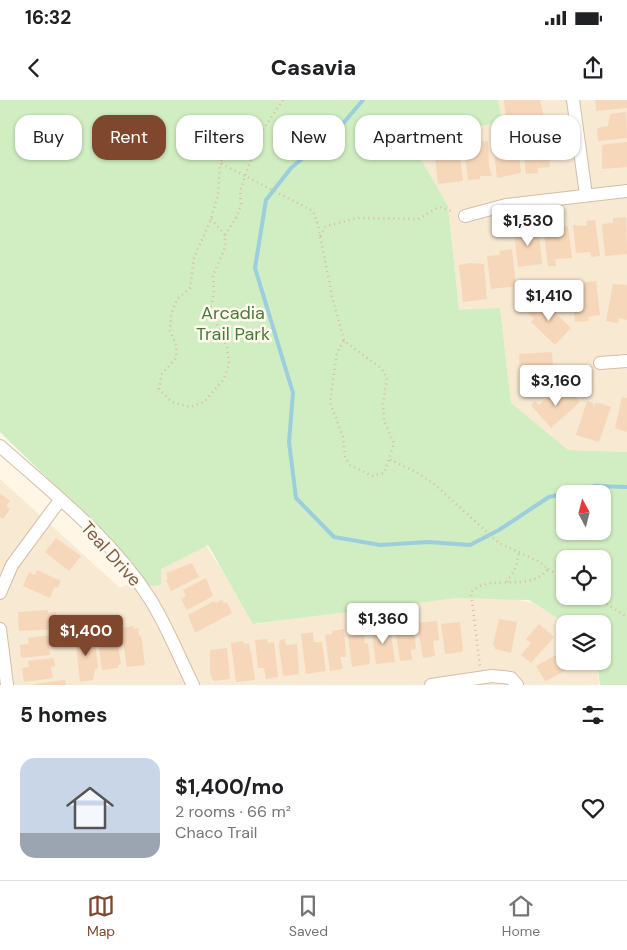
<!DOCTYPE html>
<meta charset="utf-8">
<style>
:root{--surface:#fff;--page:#f6f6f6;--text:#202124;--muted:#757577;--line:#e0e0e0;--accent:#80472f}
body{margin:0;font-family:"DM Sans",sans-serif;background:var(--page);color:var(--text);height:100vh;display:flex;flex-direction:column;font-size:19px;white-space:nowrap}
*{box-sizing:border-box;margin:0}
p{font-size:16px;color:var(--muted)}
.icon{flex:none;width:28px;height:28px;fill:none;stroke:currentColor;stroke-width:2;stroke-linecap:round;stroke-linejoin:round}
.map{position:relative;height:585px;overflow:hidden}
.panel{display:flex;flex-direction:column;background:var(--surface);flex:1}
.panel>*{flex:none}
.banner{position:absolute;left:15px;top:15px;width:598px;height:45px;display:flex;gap:10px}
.needle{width:32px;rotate:353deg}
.controls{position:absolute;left:556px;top:385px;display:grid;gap:10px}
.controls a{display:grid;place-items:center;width:55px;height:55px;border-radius:10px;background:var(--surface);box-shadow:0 1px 4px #0004;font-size:25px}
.price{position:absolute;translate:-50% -42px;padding:0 11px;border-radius:5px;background:#fff;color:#222;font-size:16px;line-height:32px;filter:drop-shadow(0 1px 2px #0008)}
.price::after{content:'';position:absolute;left:50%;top:30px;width:15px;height:11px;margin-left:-8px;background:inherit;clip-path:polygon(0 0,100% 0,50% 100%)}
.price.selected{background:var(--accent);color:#fff}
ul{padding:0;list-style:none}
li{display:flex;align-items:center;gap:15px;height:125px;padding:0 20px}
li span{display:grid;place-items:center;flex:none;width:140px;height:100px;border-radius:15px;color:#555}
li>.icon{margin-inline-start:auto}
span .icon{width:60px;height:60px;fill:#fffc;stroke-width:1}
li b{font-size:21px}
h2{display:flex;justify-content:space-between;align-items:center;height:60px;padding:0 20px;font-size:21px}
.pill{padding:0 18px;border-radius:15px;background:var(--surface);box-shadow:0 1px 4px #0004;font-size:18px;line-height:45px}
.pill.selected{background:var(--accent);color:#fff}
.status{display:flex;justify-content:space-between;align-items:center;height:35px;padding:0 25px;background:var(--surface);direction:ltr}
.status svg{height:14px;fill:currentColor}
header{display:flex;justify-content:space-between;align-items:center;height:65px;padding:0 20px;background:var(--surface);font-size:22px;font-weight:800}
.dock{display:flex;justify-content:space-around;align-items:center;height:70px;border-top:1px solid var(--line);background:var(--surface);font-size:14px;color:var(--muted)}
.dock a{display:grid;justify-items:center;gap:2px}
.dock .selected{color:var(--accent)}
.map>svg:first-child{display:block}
</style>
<div class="status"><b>16:32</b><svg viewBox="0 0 49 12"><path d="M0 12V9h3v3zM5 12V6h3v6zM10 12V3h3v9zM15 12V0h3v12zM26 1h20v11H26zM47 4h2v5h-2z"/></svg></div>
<header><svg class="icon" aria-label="back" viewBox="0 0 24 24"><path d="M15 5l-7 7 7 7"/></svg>Casavia<svg class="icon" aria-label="share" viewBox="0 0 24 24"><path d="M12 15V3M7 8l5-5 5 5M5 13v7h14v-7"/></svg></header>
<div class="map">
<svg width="627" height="585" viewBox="0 0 627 585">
<rect width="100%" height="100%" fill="#fff6e5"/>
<path fill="#f7e9d2" d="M498 0H627V352L568 350 511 303 500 209 459 211 448 106 417 52 444 31 501 23Z
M0 379 120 488 205 444 256 524 480 492 533 503 568 524H565V561H597L599 585H0Z"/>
<path fill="#d0eec1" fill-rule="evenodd" d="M0 0H498L502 23 444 31 417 52 448 106 459 210 500 208 511 303 568 350 627 352V585H600L597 561H602V524H567L529 500 456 498 253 524 208 445 161 469V485L150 486 110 439 0 332ZM565 394H602V431H565ZM565 459H602V496H565Z"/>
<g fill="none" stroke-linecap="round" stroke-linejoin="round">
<path stroke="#9ccede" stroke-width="4" d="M363 0 340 27 291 68 266 100 255 168 293 293 289 342 296 398 334 437 380 445 428 442 470 445 499 430 549 397 596 386 627 387"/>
</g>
<path fill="#f7d7b9" d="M504 0H540L544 18 506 22Z
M595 0H627V8L596 11Z
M626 12 627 38 598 41 597 28 608 26 610 14Z
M533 25 534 34H546L550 67 538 68V73L526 74 521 37 526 36 525 26Z
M457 33 463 81 438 84 434 48 448 46 447 35Z
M478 38V42L488 41 489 66 492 76H480V79L468 80 463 39Z
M502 38H517L521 73 497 78 493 41 502 40Z
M627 42V67L602 69V45Z
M626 117 627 154 605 156 602 124 613 123V118Z
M595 120 600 156 591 157 590 152 576 153 573 125 587 126 586 121Z
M556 124 557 131 558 128 568 126 572 158 555 159 556 166H548L543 126Z
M538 126 542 164 518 167 514 131Z
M512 149 516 186 491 189 487 156 500 155 499 151Z
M469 163 484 164 487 199 463 202 459 165Z
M596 181 600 215 588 217 589 221 575 222 571 184Z
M613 184 627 185V220L619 218 618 223 606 221Z
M541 199 571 228 555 245 531 222 534 219 528 213Z
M552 252 553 265 557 264 558 277 520 279 519 254Z
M559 287 568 295 571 292 580 302 551 328 531 305 535 301 539 305Z
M622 297 627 298V332L615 328Z
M587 301 593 303V307L595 303H599L611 307 599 342 576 335Z
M0 393 10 401 6 406 10 409 3 419 0 417Z
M56 438 81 456 69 471 45 452Z
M192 463 199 477 171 491 166 480 168 479 166 473Z
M37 470 61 481 58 488 54 487 50 498 23 486 29 472 35 475Z
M206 478 213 496 187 510 181 499 186 496 183 490Z
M222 500 224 503 227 502 232 513 195 533 188 515 214 501 215 503Z
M48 510V513L56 512 59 529 19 531 18 512Z
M499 519 517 522 511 553 495 549V546L493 545Z
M413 520 416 549 411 550 412 560 400 561 395 527 402 526 401 522Z
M437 521 439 540 433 541 435 556 423 558 417 523Z
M460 522 463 550 462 552 445 554 441 524Z
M383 524V527L387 526 388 533H391L395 562 376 564 371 526Z
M539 524 554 537 531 563 521 555 531 543 526 539Z
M134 526V529L138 528 139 536 141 535 145 565 127 567 121 528Z
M344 529 346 557H340L343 569 330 571 325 535 332 534V531Z
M313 532 314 542H322L326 571 306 574 301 534Z
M364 534 365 544 368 543 370 562 369 564 352 567 348 536Z
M51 535 52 544H49L50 555 21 558 20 545 29 544 28 538Z
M94 535 98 568 95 569 93 580 80 582 75 537Z
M113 537 117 538 121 564 118 565V568L102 570 98 539Z
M267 539 268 543 274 542 278 577 266 579 264 568H258L255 540Z
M285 539 286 545 297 544 299 574 283 576 279 546 280 540Z
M243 541 244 544 249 543 250 551H251L255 580 236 582 231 543Z
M227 548 230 579 215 581 212 579 210 572V550Z
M563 551H565V561H580L581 563 545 581 536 566Z
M54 558 55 566 51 567 53 578 24 582 22 568 29 567 28 561Z
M65 580 66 585H35V584Z"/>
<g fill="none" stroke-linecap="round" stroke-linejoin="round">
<g stroke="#d2bea9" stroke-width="14">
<path id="street" d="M573 0 586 95
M465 116 506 105 627 91
M600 263 627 261
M0 346C53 393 112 439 150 499 167 526 179 557 193 585
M0 493 12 465 60 400
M0 529 7 585
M431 585 492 576 511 578 517 585"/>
</g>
<path stroke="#dcba9c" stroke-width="2.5" stroke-dasharray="1 4" stroke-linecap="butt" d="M283 0 260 34 225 50 220 63 313 111 318 125 332 196 344 241 381 268 387 278 383 303 384 321 394 343 389 359 416 372 433 383 499 443 540 462 548 469C528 494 492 472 471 492L480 567
M211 119 225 135V148L213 175 214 193 210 209 227 247 229 264 224 279 204 302 190 307 172 302 159 289 162 274 176 258 177 247 170 231 171 215 177 199 190 188 194 158 211 119 218 95 220 63
M225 135 236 118 241 104 240 91 253 53 255 36
M320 136 326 126 357 118 418 119 439 107 454 112
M344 241 337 252 330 302 343 337 345 357 350 365 372 376 384 373 389 359
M548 469 565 478
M507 482 516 467 519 452
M594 496 627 517"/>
<use href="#street" stroke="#fff" stroke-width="12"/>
</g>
<g text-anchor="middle" stroke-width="5" stroke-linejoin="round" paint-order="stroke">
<g font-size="18" fill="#487b3b" stroke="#fff9ed">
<text x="233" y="219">Arcadia<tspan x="233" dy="21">Trail Park</tspan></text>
</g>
<g font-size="18" fill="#7b5d47" stroke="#fff9ed">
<text transform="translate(111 454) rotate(48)" y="6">Teal Drive</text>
</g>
</g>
</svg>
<div class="controls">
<a><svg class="needle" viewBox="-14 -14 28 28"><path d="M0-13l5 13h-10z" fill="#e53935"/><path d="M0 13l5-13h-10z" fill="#757577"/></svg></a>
<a><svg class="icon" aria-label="locate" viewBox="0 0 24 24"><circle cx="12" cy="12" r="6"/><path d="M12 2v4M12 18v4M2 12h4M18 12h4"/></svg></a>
<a><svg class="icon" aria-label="layers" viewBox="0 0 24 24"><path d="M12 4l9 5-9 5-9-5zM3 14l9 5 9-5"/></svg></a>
</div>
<b class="price" style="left:528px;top:147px">$1,530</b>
<b class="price" style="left:549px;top:222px">$1,410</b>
<b class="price" style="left:556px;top:307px">$3,160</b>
<b class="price" style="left:383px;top:545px">$1,360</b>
<b class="price selected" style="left:86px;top:557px">$1,400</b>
<div class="banner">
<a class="pill">Buy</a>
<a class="pill selected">Rent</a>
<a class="pill">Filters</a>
<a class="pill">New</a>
<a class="pill">Apartment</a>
<a class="pill">House</a>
</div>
</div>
<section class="panel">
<h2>5 homes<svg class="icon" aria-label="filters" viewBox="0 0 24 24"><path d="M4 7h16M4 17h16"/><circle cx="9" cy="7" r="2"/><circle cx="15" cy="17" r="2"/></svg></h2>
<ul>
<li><span style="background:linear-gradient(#c9d6e8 75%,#9aa5b1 0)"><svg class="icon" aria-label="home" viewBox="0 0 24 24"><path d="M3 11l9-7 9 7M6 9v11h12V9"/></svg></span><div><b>$1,400/mo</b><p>2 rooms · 66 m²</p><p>Chaco Trail</p></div><svg class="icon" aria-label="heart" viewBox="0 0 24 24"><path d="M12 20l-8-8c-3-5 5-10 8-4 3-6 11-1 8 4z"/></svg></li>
</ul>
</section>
<nav class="dock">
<a class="selected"><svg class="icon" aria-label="map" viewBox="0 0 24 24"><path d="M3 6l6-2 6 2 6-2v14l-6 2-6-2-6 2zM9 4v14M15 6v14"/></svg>Map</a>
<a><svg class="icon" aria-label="saved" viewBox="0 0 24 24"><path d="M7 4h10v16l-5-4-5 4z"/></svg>Saved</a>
<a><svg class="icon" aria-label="home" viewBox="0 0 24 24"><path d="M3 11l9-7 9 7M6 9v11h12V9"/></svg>Home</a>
</nav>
